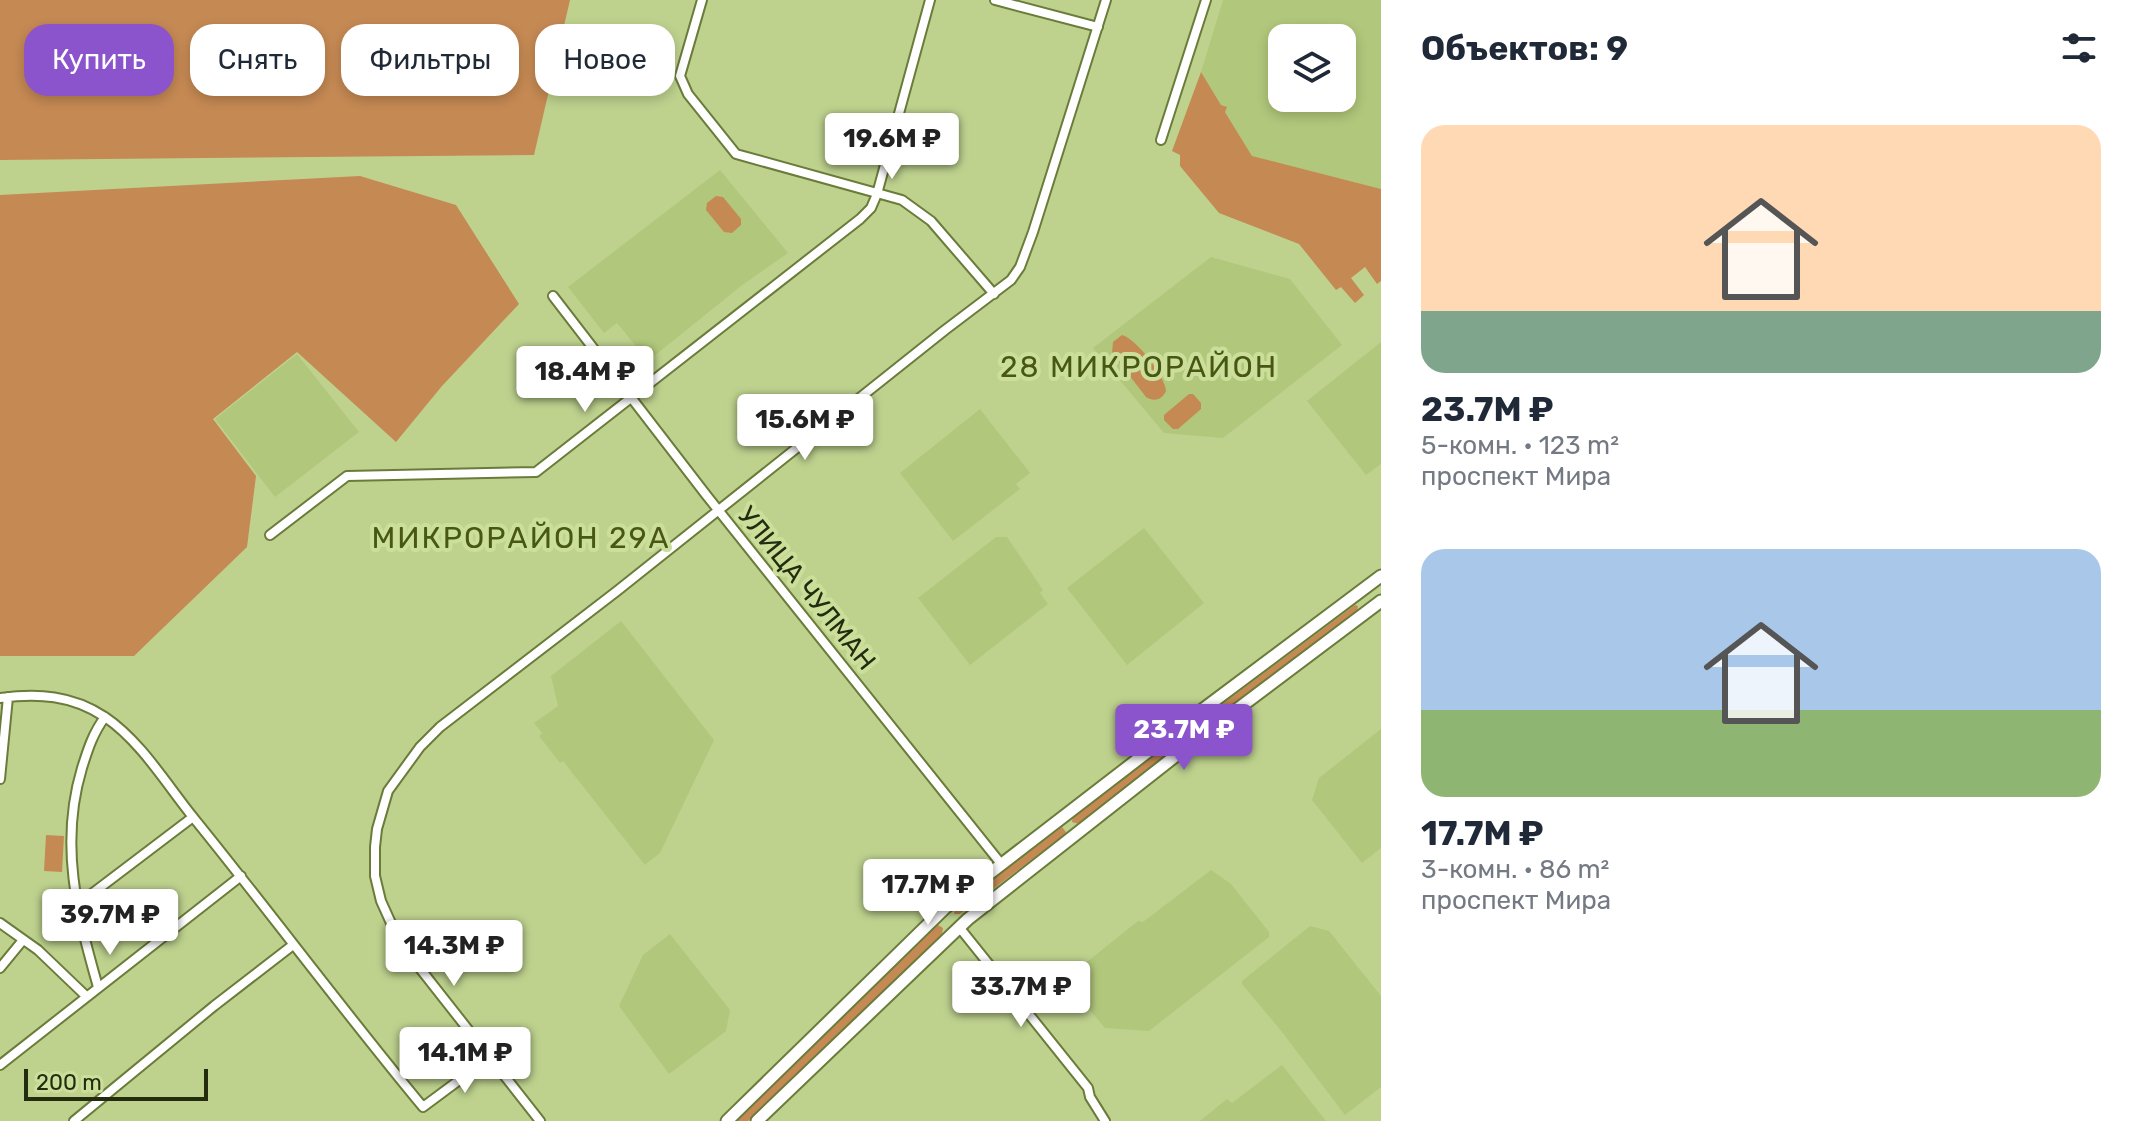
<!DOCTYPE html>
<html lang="ru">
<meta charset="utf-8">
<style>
:root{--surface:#fff;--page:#f2f2f3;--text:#1f2937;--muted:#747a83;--accent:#8b54cc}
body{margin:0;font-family:Rubik,sans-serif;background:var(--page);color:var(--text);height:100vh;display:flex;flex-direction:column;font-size:30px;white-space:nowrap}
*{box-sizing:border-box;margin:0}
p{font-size:26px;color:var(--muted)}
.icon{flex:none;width:44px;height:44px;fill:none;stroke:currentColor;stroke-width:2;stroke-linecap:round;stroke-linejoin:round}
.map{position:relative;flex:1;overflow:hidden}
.drawer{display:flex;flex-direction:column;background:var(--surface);width:760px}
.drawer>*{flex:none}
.top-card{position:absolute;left:24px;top:24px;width:760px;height:72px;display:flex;gap:16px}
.tools{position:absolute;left:1268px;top:24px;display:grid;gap:16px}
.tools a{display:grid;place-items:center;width:88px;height:88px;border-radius:16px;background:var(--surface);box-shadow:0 4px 12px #0003;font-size:40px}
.scale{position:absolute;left:24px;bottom:20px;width:184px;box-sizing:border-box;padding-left:8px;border:4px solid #242c10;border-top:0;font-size:22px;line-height:28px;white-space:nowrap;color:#242c10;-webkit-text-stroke:6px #cbdf9b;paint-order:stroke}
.price{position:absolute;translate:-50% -68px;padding:0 18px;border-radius:8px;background:#fff;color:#222;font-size:26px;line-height:52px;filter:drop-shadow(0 2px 4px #0008)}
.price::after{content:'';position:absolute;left:50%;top:48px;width:24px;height:18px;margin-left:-12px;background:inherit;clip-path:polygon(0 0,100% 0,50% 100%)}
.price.active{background:var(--accent);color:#fff}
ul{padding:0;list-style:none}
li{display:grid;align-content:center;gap:16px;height:424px;padding:0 40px}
li span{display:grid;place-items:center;height:248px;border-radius:24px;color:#555}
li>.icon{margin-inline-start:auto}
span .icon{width:144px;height:144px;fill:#fffc;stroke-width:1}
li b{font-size:34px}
h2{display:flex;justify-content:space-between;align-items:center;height:96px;padding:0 40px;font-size:34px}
.pill{padding:0 28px;border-radius:24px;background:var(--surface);box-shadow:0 4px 12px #0003;font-size:28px;line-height:72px}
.pill.active{background:var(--accent);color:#fff}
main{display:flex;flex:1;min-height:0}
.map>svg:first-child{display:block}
</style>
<main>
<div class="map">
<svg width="1381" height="1121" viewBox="0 0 1381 1121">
<rect width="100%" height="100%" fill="#bed28e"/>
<path fill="#b1c77b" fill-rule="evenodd" d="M1223 0H1381V189L1252 156 1201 72ZM1282 38H1342V98H1282Z
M720 170 788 253 741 286 648 361 617 323 604 333 568 287Z
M1211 257 1290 279 1342 345 1223 438 1164 433 1093 348Z
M1381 342V464L1366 475 1307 401Z
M297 354 359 432 275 497 215 419Z
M980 409 1030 473 1016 484 1020 489 953 541 900 473Z
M1144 528 1204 603 1127 665 1067 588Z
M996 537H1007L1043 590 1040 593 1048 604 970 665 918 598Z
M621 621 714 740 660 853 645 865 563 761 560 763 539 736 542 733 534 723 558 706 551 676Z
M1381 729V848L1362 863 1312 800 1319 778Z
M1211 870 1231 884 1269 932V937L1149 1031 1105 1028 1075 992 1083 965 1138 921 1143 922Z
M1310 926 1329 931 1381 996V1087L1345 1115 1282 1032 1242 984V981Z
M670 934 730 1010 726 1031 669 1074 619 1006 643 955Z
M1282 1065 1326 1121H1200L1227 1099 1232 1103Z"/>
<path fill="#c58953" d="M0 0H570L534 155 0 160Z
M1201 72 1221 105 1227 107 1225 112 1252 156 1381 189V281L1377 284 1365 267 1351 278 1364 295 1355 303 1341 287 1336 290 1299 244 1219 213 1180 166V155L1172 151Z
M360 176 456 205 519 304 442 386 396 442 297 352 213 419 256 476 247 547 134 656H0V195Z
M716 196 723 197 741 219V225L732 233 724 232 706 210 707 203Z
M1122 335C1136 338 1166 378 1166 391 1162 400 1154 402 1146 397L1112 353 1113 342Z
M1189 394H1193L1201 403V409L1178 429H1173L1164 420V415Z
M1355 605 1358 606 1357 613 1079 824 1072 822 1073 816Z
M1062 827 1066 832 1064 835 960 914H954L955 907Z
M46 835 64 836 62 872 44 871Z
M938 925 943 928 942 934 748 1121H731L773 1077Z"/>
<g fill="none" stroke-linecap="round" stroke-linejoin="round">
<g stroke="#6a7b3a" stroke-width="12">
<path id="minor" d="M702 0 680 76 688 94 736 154 902 200 931 221 994 294
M995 0 1098 27
M1161 140 1206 0
M553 296 707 496 1002 865
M270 535 347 476 536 472 860 219 871 208 877 194 930 0
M0 698C38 693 72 695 105 717 142 742 168 787 197 822 273 916 345 1013 423 1107L489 1058
M0 779 8 697
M77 905 193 817
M0 923 38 950 86 996
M959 927 1088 1088 1090 1097 1105 1121
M0 968 23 940
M98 987C77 913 59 844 82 768 88 749 93 733 105 717
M0 1065 241 876
M74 1121 214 1006 293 945
M540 1121 400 943 381 901 375 876V847L377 829 388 791 420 747 440 727 617 591 945 330 1011 280 1020 267 1033 232 1106 0"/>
</g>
<g stroke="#6a7b3a" stroke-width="15">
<path id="major" d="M727 1121 946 907 1198 713 1381 576
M757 1121 968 919 1183 750 1381 601"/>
</g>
<use href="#minor" stroke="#fff" stroke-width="8"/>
<use href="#major" stroke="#fff" stroke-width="11"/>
</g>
<g text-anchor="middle" stroke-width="8" stroke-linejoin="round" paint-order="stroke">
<g font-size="26" fill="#242c10" stroke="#cbdf9b">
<text transform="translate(807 588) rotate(51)" y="9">УЛИЦА ЧУЛМАН</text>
</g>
<g font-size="30" letter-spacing="2" fill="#485714" stroke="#cbdf9b">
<text x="1139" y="377">28 МИКРОРАЙОН</text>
<text x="521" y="548">МИКРОРАЙОН 29А</text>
</g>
</g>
</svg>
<div class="tools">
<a><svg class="icon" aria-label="layers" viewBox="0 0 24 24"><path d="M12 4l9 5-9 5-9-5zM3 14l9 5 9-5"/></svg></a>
</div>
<div class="scale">200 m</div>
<b class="price" style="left:892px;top:181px">19.6M ₽</b>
<b class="price" style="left:585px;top:414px">18.4M ₽</b>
<b class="price" style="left:805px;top:462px">15.6M ₽</b>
<b class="price active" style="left:1184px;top:772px">23.7M ₽</b>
<b class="price" style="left:928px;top:927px">17.7M ₽</b>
<b class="price" style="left:110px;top:957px">39.7M ₽</b>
<b class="price" style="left:454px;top:988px">14.3M ₽</b>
<b class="price" style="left:1021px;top:1029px">33.7M ₽</b>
<b class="price" style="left:465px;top:1095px">14.1M ₽</b>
<div class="top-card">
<a class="pill active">Купить</a>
<a class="pill">Снять</a>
<a class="pill">Фильтры</a>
<a class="pill">Новое</a>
</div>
</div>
<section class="drawer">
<h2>Объектов: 9<svg class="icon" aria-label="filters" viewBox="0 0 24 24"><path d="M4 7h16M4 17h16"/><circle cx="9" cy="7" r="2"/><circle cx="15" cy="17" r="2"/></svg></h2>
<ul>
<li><span style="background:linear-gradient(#ffd9b3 75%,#7fa58c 0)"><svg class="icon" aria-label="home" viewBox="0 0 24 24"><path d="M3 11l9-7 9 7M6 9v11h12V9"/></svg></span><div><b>23.7M ₽</b><p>5-комн. · 123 m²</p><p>проспект Мира</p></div></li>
<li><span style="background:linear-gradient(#a9c7e8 65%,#8fb573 0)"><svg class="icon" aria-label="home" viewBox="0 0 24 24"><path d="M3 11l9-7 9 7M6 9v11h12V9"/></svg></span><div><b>17.7M ₽</b><p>3-комн. · 86 m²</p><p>проспект Мира</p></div></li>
</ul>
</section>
</main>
